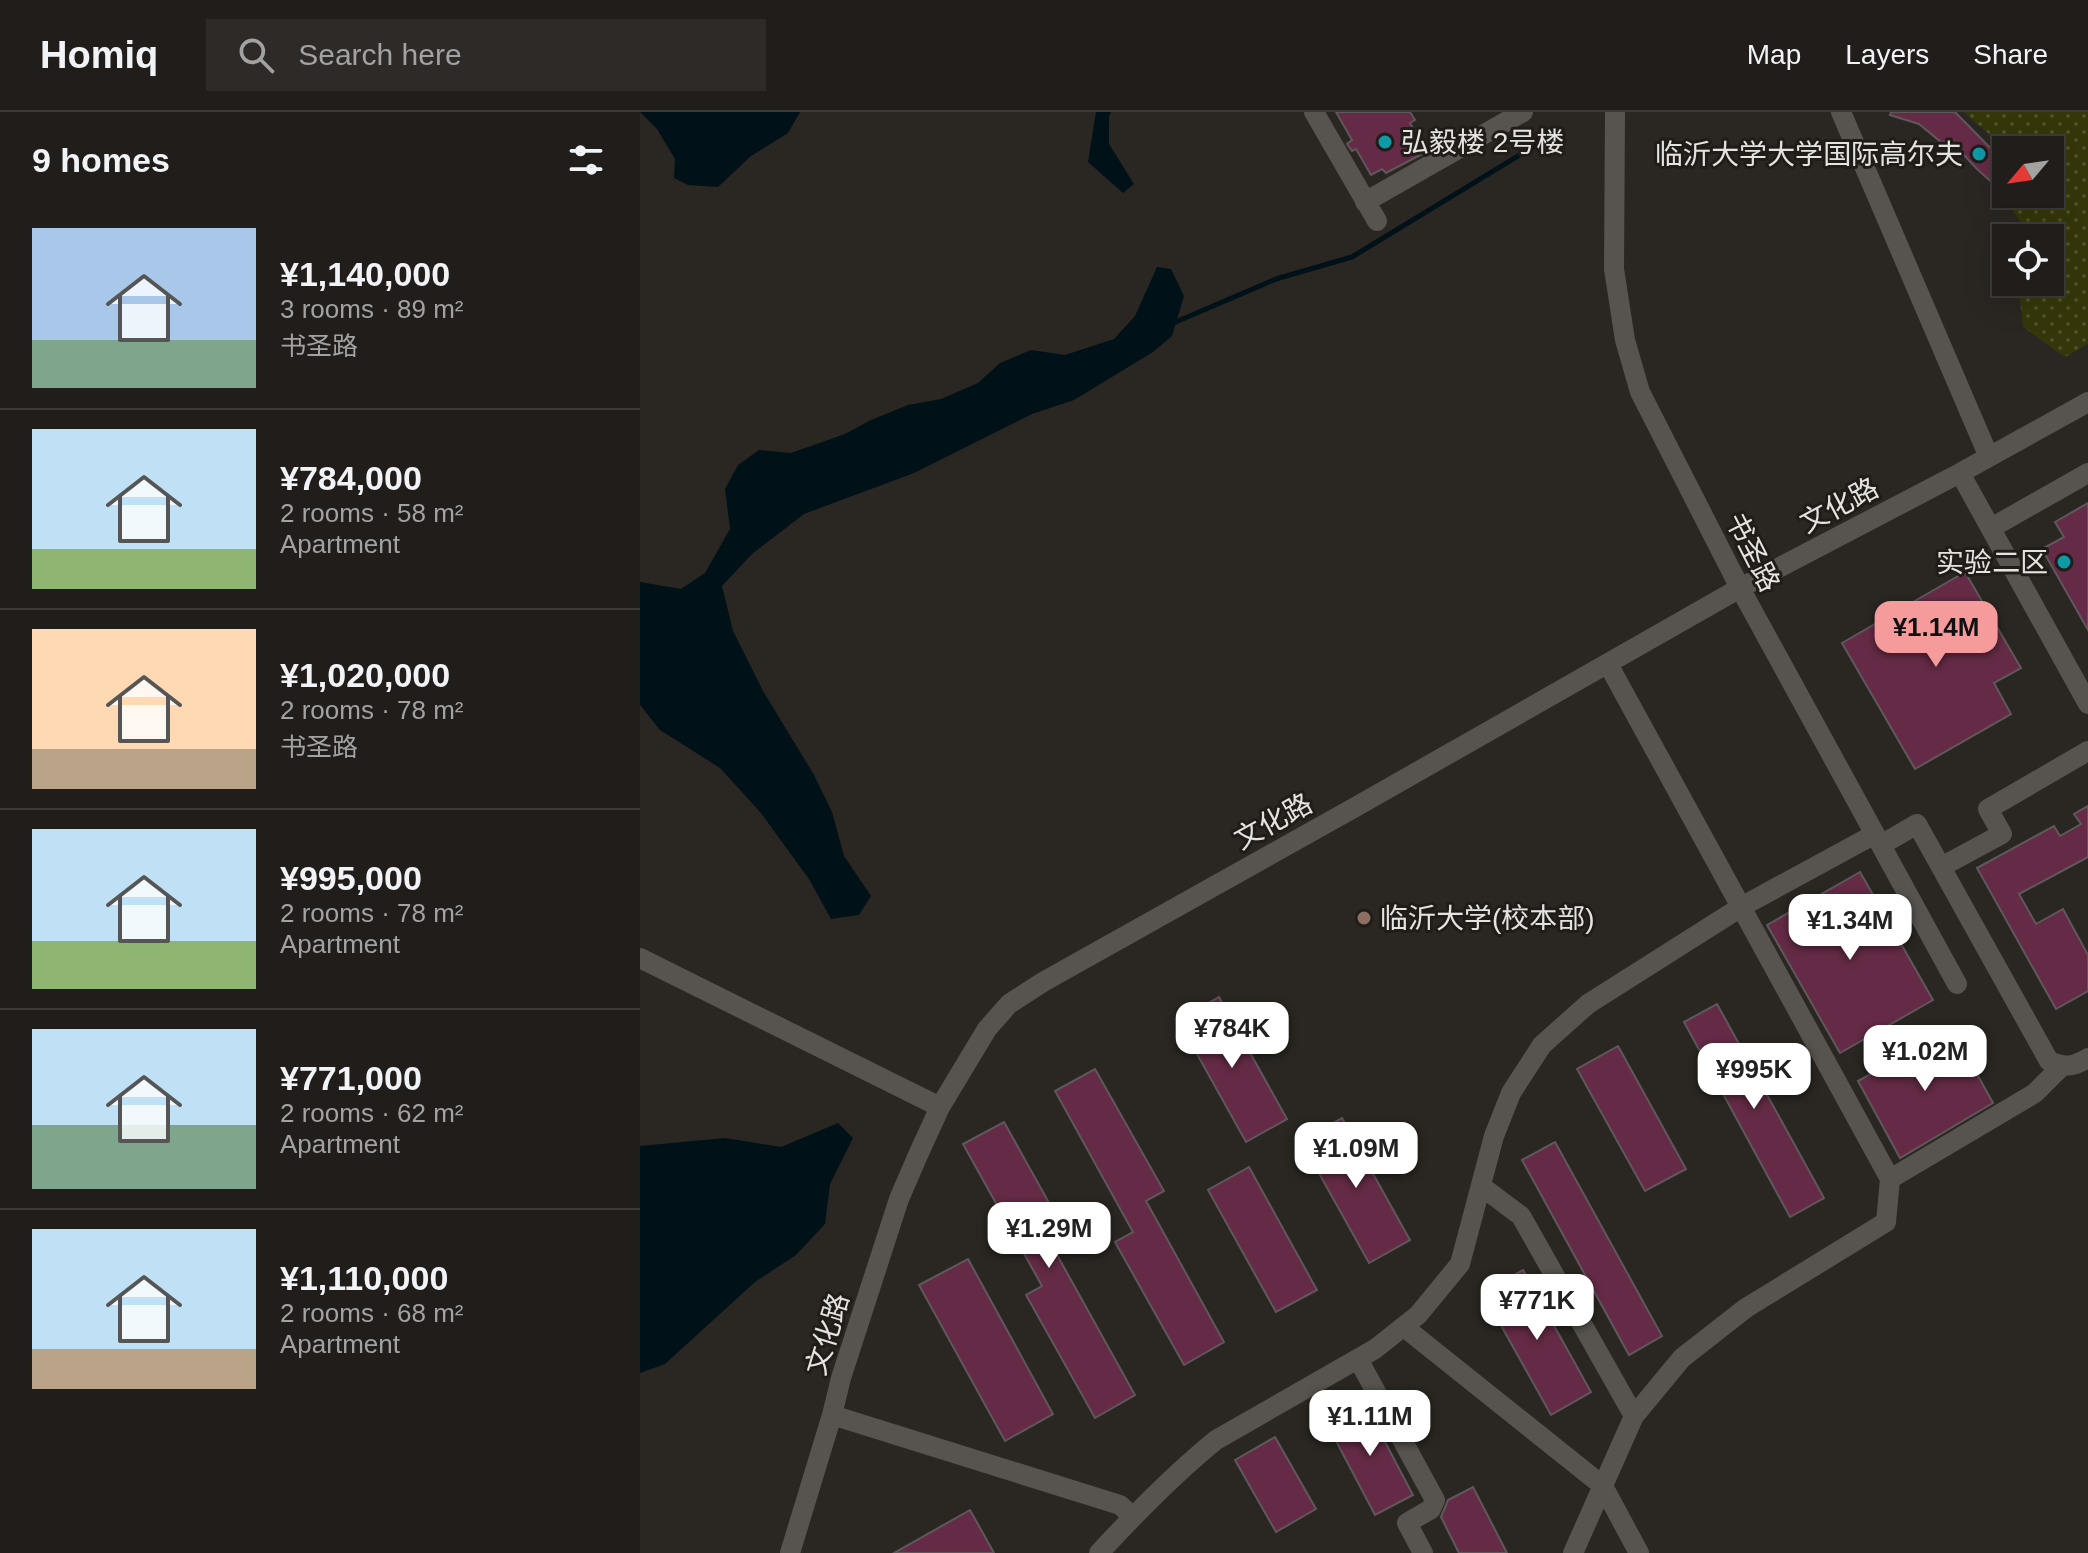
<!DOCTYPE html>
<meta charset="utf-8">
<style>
:root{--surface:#201d1a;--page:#2d2a27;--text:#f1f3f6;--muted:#a2a2a2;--line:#3d3b39;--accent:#f59b9b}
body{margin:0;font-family:Arial,"Noto Sans SC",sans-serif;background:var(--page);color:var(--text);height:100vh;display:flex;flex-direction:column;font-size:30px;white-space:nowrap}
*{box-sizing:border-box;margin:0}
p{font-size:26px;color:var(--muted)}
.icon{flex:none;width:44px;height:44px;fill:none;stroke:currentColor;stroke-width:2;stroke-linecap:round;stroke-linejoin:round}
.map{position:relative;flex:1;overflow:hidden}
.side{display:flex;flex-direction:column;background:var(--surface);width:640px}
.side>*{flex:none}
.needle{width:52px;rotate:241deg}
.tools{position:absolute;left:1352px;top:24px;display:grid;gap:16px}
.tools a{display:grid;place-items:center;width:72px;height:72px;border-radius:0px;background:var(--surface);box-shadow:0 8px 32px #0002,0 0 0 2px var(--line);font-size:40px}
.price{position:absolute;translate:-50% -68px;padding:0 18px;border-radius:16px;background:#fff;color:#222;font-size:26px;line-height:52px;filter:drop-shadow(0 2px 4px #0008)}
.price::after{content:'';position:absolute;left:50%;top:48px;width:24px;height:18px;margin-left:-12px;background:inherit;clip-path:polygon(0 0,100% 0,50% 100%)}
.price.active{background:var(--accent);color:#111}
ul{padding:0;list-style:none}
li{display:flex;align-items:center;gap:24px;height:200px;padding:0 32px}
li+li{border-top:2px solid var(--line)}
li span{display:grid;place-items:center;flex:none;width:224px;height:160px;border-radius:0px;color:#555}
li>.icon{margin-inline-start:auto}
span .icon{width:96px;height:96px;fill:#fffc;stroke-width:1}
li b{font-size:34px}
h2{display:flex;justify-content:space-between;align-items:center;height:96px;padding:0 32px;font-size:34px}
header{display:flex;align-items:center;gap:48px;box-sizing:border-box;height:112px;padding:0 40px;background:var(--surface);border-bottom:2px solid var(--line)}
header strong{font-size:38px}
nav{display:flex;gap:44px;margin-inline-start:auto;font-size:28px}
.search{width:560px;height:72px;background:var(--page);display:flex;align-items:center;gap:20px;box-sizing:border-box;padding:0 28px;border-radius:0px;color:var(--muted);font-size:30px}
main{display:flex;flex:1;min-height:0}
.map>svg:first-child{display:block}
</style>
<header>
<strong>Homiq</strong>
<div class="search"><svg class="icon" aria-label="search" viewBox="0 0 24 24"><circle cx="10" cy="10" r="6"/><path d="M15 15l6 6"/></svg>Search here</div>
<nav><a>Map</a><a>Layers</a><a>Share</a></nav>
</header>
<main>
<section class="side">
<h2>9 homes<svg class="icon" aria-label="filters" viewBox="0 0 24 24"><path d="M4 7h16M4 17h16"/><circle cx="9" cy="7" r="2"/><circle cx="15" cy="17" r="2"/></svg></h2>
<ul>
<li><span style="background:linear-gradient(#a9c7e8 70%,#7fa58c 0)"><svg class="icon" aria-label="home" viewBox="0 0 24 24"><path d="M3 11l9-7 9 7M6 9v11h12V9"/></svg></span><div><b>¥1,140,000</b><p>3 rooms · 89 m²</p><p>书圣路</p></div></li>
<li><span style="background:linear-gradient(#bfe0f5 75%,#8fb573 0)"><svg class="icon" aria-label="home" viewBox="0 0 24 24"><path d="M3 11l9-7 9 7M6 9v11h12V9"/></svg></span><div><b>¥784,000</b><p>2 rooms · 58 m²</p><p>Apartment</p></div></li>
<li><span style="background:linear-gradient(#ffd9b3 75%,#b9a48a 0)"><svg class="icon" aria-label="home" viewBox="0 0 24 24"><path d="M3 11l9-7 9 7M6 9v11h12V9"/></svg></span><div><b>¥1,020,000</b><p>2 rooms · 78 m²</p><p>书圣路</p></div></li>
<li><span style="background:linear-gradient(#bfe0f5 70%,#8fb573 0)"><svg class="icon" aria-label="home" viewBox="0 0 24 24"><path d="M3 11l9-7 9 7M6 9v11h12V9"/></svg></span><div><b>¥995,000</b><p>2 rooms · 78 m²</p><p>Apartment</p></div></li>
<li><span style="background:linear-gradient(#bfe0f5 60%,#7fa58c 0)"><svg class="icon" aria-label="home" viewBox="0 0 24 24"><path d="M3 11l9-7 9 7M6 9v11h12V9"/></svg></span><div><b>¥771,000</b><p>2 rooms · 62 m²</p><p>Apartment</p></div></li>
<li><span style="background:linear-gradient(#bfe0f5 75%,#b9a48a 0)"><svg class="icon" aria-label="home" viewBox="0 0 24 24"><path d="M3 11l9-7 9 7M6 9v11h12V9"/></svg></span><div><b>¥1,110,000</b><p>2 rooms · 68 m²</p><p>Apartment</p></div></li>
</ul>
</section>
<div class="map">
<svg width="1448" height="1441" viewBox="0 0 1448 1441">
<defs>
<pattern id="grass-dots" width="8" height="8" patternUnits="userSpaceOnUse" patternTransform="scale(2)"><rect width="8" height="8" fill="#35370a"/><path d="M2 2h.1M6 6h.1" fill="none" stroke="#52542d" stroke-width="1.8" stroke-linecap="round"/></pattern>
</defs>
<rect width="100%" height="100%" fill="#2a2722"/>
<path fill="url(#grass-dots)" d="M1324 0H1448V232L1425 245 1383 215 1379 179 1387 170H1410V126H1391L1364 86 1367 82H1410V38H1367Z"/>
<path fill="#001118" d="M0 0H160L148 21 111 44 78 75 48 73 34 66 35 47 17 17Z
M456 0H471L469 5V32L494 72 483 81 448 50Z
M517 155 531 157 544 184 532 224 513 240 434 288 392 302 274 361 164 402 112 442 82 474 93 519 123 579 174 663 192 700 204 744 231 784 219 803 191 807 169 767 121 701 80 656 20 618 0 593V470L41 477 65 461 90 417 85 377 98 353 119 338 151 341 205 322 231 308 268 293 301 287 338 271 360 251 391 238 425 243 474 227 495 204Z
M198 1011 213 1026 190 1072 185 1112 156 1143 115 1170 25 1252 0 1261V1034L85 1026 141 1035Z"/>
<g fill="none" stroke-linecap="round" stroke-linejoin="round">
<path stroke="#001118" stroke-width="5" d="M531 212 636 167 712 145 896 33"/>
</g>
<path fill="#652b46" stroke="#5f585b" stroke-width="2" d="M696 0H770L775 8 770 11 786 40 746 61 742 57 731 63 716 37 712 39 707 32 712 28Z
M1251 0H1315L1366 52V83L1337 57 1309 27 1302 31 1279 12 1250 3Z
M1448 391V518L1402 437 1424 425 1415 410Z
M1325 460 1381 556 1354 571 1371 602 1275 657 1202 531Z
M1448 694V745L1379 782 1396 812 1423 797 1448 843V879L1416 897 1337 756 1414 714 1420 724 1441 712 1434 702Z
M1220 760 1293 888 1200 941 1127 813Z
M579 885 647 1007 606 1030 538 908Z
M1077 892 1184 1086 1150 1105 1044 910Z
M1312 917 1353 991 1260 1046 1218 969Z
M978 934 1046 1057 1005 1079 937 957Z
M455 957 524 1079 506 1089 584 1230 544 1253 475 1130 493 1120 415 979Z
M702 1006 770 1128 729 1151 661 1029Z
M364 1010 432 1132 416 1141 495 1283 455 1306 386 1183 402 1174 323 1032Z
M915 1030 1022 1224 989 1243 882 1048Z
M609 1055 677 1178 636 1200 568 1078Z
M328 1147 413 1302 365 1329 279 1173Z
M883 1158 951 1280 911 1303 843 1181Z
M724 1290 773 1383 735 1403 686 1310Z
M635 1325 676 1397 636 1420 595 1348Z
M833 1375 867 1441H819L801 1405 808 1388Z
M330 1398 354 1441H254Z"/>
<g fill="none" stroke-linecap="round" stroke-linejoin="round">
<path stroke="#57544f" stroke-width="20" d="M674 0 737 109
M975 0 974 157 985 228 1000 280 1100 476 1317 872
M1201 0 1349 345
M725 90 883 0
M1320 361 1448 592
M1351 416 1448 361
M1241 733 1277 712 1409 949C1425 956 1433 955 1448 946
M1301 755 1362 722 1348 697 1448 639
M0 846 300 995
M1250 1067 1395 981 1421 955
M841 1074 881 1104 994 1304
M764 1215 963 1374 999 1441
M718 1247 795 1388 791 1397 767 1411 783 1441
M192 1303 480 1393 493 1405
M150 1441 192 1303 201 1266 259 1087 278 1043 300 995 347 917 369 892 403 870 719 693 1100 476 1320 361 1448 290
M459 1441C496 1401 534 1362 576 1328L735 1237 778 1203 820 1152 854 1024 871 981 902 933 948 892 1101 795 1235 722
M933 1441 994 1304 1042 1246 1106 1196 1246 1110 1250 1067 968 552"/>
</g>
<g fill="#0f9aa8" stroke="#201d19" stroke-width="3">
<circle cx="745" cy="30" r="8"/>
<circle cx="1339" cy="42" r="8"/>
<circle cx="1424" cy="450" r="8"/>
</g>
<circle fill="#8d6e63" stroke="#201d19" stroke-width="3" cx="724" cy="806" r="8"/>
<g text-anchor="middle" stroke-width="6" stroke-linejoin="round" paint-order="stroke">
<g font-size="28" fill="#e5e3e0" stroke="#201d19" text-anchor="start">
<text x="761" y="40">弘毅楼 2号楼</text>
<text x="1323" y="52" text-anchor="end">临沂大学大学国际高尔夫</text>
<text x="1408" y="460" text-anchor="end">实验二区</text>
<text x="740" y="816">临沂大学(校本部)</text>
</g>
<g font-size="28" fill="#e5e3e0" stroke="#201d19">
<text transform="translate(1199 393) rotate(-28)" y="10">文化路</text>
<text transform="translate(1113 440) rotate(63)" y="10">书圣路</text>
<text transform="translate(633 709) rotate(-29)" y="10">文化路</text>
<text transform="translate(187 1222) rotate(-73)" y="10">文化路</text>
</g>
</g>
</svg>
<div class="tools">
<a><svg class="needle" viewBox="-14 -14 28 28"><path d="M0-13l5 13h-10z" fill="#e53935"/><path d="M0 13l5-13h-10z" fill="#a2a2a2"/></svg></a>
<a><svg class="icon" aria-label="locate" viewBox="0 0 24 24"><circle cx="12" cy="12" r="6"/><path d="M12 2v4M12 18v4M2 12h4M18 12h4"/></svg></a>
</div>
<b class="price active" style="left:1296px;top:557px">¥1.14M</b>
<b class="price" style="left:1210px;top:850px">¥1.34M</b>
<b class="price" style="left:592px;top:958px">¥784K</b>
<b class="price" style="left:1285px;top:981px">¥1.02M</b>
<b class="price" style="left:1114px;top:999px">¥995K</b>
<b class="price" style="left:716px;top:1078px">¥1.09M</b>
<b class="price" style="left:409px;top:1158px">¥1.29M</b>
<b class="price" style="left:897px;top:1230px">¥771K</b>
<b class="price" style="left:730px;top:1346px">¥1.11M</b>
</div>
</main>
